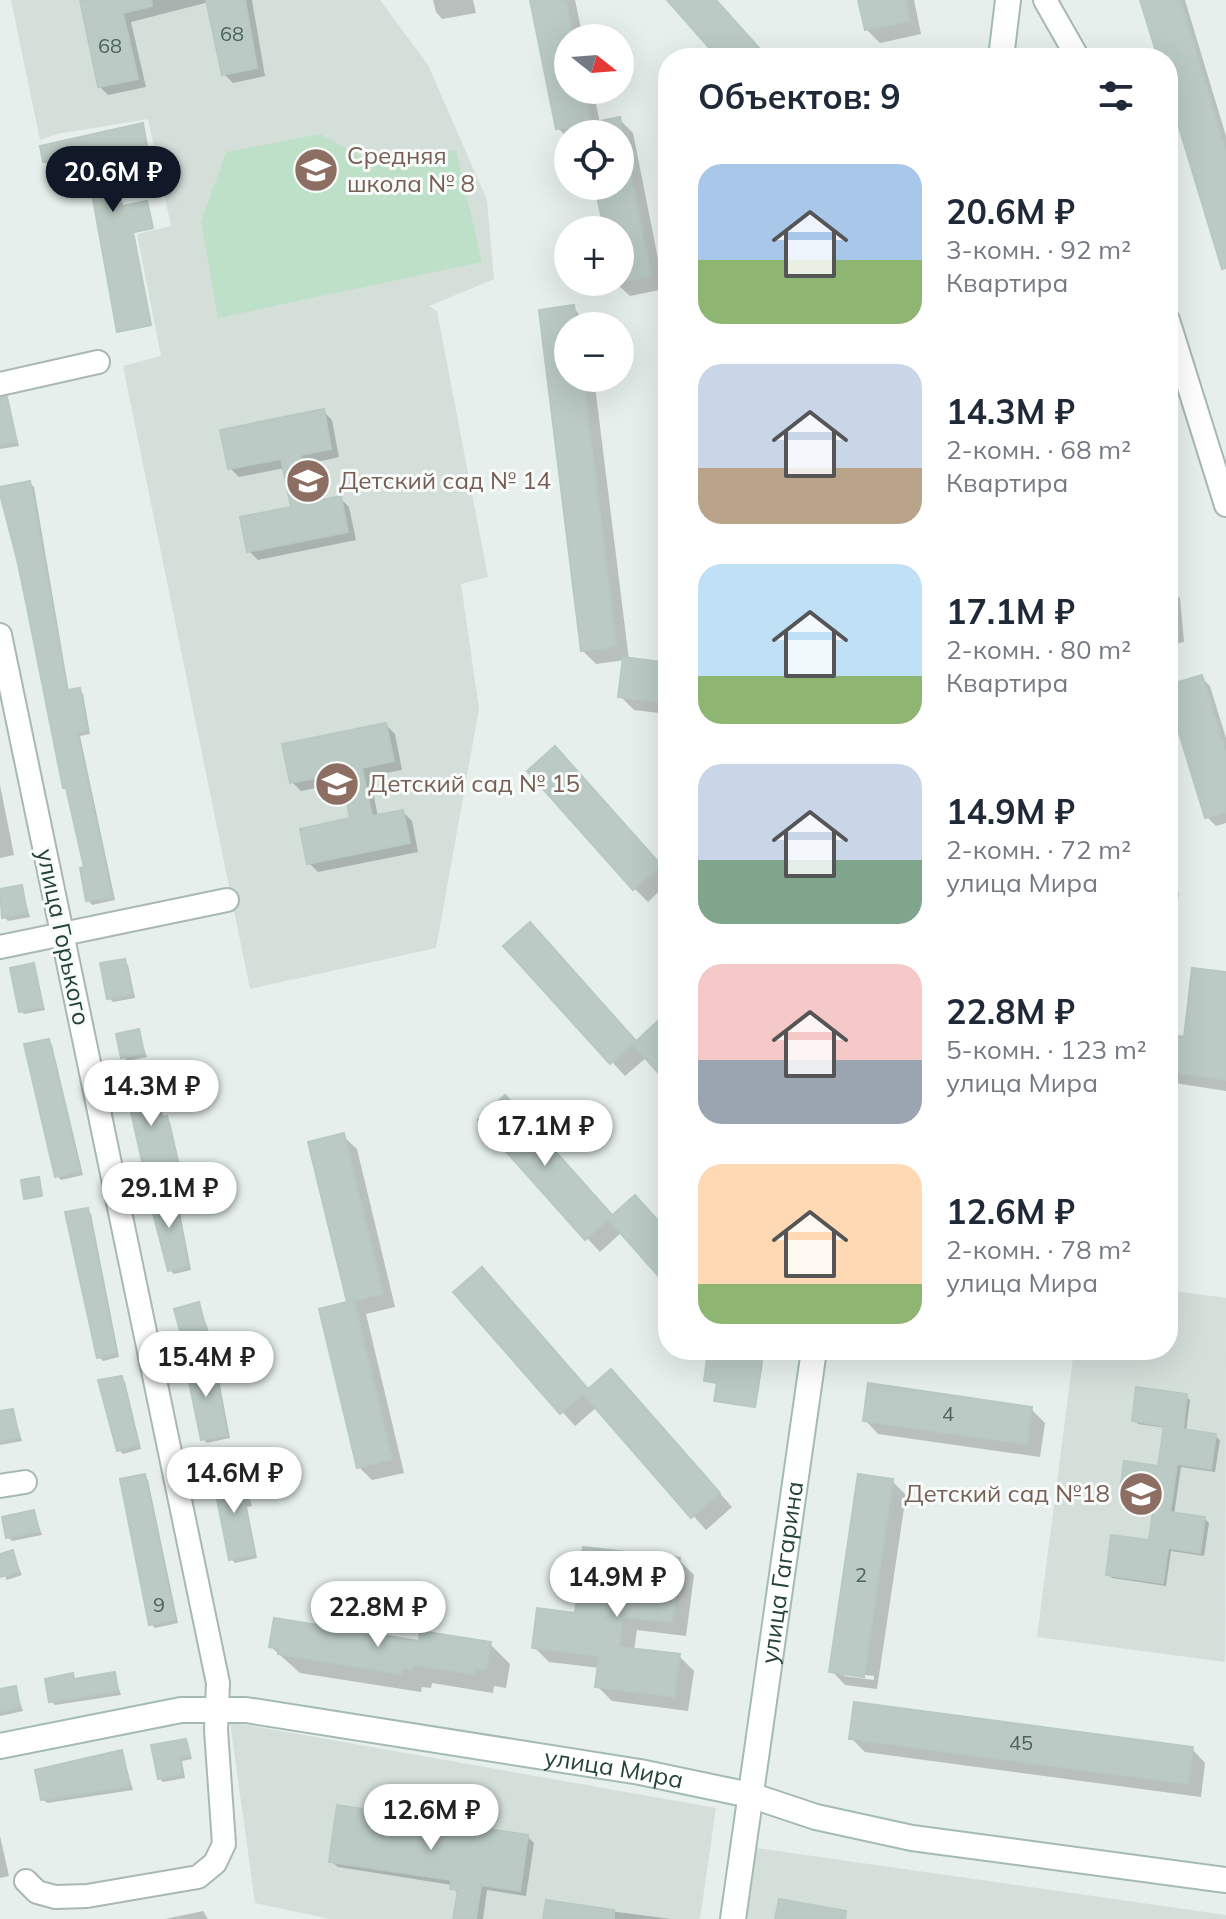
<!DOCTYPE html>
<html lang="ru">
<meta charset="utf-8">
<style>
:root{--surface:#fff;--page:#f2f2f3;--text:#1f2937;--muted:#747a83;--accent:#111827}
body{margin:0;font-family:Mulish,sans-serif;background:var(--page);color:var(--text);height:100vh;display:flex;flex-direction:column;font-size:30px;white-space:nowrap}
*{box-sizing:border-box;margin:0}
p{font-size:26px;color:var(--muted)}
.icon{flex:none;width:44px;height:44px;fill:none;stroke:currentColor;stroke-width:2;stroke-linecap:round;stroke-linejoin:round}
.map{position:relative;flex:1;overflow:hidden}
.panel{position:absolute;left:658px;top:48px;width:520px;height:1312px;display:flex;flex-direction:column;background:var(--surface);border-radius:32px;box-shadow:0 8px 32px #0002}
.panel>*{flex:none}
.needle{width:52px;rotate:107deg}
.buttons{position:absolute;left:554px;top:24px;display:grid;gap:16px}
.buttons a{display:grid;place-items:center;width:80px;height:80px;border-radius:50%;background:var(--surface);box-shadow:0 8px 32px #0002;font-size:40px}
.price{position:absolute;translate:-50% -68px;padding:0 18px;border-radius:28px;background:#fff;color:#222;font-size:26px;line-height:52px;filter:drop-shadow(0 2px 4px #0008)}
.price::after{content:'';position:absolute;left:50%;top:48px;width:24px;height:18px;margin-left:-12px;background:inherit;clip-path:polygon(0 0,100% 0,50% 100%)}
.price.current{background:var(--accent);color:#fff}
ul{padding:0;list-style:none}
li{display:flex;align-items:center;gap:24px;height:200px;padding:0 40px}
li span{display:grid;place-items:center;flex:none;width:224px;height:160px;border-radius:24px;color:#555}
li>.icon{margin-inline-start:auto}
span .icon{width:96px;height:96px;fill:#fffc;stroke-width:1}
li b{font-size:34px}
h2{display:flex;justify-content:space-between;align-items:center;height:96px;padding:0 40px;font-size:34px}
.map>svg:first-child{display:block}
</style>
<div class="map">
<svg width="1226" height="1919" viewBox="0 0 1226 1919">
<rect width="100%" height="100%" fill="#e6efeb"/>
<path fill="#d4dfda" d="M11 0H380L428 65 487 200 494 279 429 306 437 311 488 577 461 584 479 709 436 948 250 989 123 366 161 356 137 234 171 226 148 119 57 134 40 140Z
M1168 1290 1226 1298 1225 1662 1037 1637 1074 1350H1168Z
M230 1722 716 1808 700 1919H330L255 1903Z
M756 1848 1226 1915V1919H746Z"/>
<path fill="#bfe0c8" d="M320 134 374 164 456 150 482 262 218 318 201 222 226 152Z"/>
<path fill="#0003" fill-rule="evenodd" d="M82 0H252L265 76 233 83 224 74 209 2 131 22 146 87 108 95 99 86Z
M433 0H473L476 13 442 19 436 12Z
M532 0H575L583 38H568V90H593L600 123 619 119 633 133 664 289 630 296 616 283 620 282V230H606L597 186H620V134H568V138L558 128Z
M861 0H914L921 34 880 43 866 29Z
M1142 0H1185L1226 136V264L1168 84V58H1160Z
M144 127 148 153 114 161 123 208 148 205 153 229 133 233 151 326 120 332 89 166 78 169 44 161Z
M574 308 588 326H568V378H594L629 660 668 665V714L634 710 620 696 625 660 596 664 582 650 541 312Z
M323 411 332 420 339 457 309 464 317 503 340 498 349 507 356 540 258 560 249 551 293 508 285 468 239 477 230 468Z
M10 416 19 446 0 449V418Z
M30 483 34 487 69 692 79 690 83 694 90 734 80 736 115 900 92 905 88 900 87 868 70 792 65 787 1 489Z
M1168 594H1175L1180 598 1184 642 1168 645Z
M1201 677 1210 686 1226 738V823L1216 826 1207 817 1168 690V687Z
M386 725 395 734 402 770 370 776 378 817 403 812 412 821 418 852 318 872 309 863 353 820 345 782 301 791 292 782Z
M569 762 661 867 668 861V883L648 902 634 888Z
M0 785 14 855 0 858Z
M1168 886 1179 893 1170 957 1168 956Z
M21 887 30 917 8 921 4 917 0 891Z
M543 938 637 1043 668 1032V1081L647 1057 625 1076 506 946Z
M124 961 128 965 135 998 113 1002 109 998Z
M34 965 45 1010 24 1014 21 1011Z
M138 1031 147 1057 127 1061 123 1057Z
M1168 1037 1226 1045V1091L1168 1082Z
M48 1041 52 1045 83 1175 61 1180 57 1176Z
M153 1085 164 1119 170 1122 180 1166 150 1173 146 1169Z
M519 1111 613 1217 668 1233V1284L622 1232 600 1252 587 1238Z
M343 1136 357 1149 395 1307 366 1314 404 1473 372 1480 359 1467Z
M173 1194 177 1198 191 1270 174 1274 170 1270Z
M87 1210 91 1214 119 1357 103 1361 99 1357Z
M456 1293 589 1391 624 1385 732 1507 706 1530 597 1407 575 1426Z
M199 1304 209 1332 187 1338 183 1334Z
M710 1350H743L742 1358 763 1362 756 1407 717 1400 719 1384 706 1381Z
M212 1360 216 1364 230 1438 207 1443 203 1439Z
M121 1378 125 1382 141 1449 123 1454 119 1450Z
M1186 1396 1190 1400 1186 1432 1215 1436 1220 1440 1215 1472 1181 1467 1174 1515 1205 1519 1209 1523 1204 1556 1171 1551 1166 1586 1112 1578 1108 1574 1150 1542 1156 1506 1125 1502 1121 1498 1160 1468 1166 1428 1138 1424 1134 1420Z
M1031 1409 1045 1423 1040 1457 878 1434 865 1420Z
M13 1411 22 1441 0 1445V1413Z
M242 1475 252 1506 247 1507 257 1558 235 1563 231 1559Z
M144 1476 148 1480 178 1623 155 1628 151 1624Z
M892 1481 906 1495 877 1689 845 1685 832 1671ZM844 1672 874 1676V1680L844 1676Z
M34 1512 42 1535 12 1541 8 1537Z
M12 1552 22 1575 7 1580 0 1566V1556Z
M679 1560 694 1575 686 1636 637 1630 634 1651 679 1656 694 1671 688 1711 612 1701 597 1686 600 1668 549 1662 534 1647 577 1615Z
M490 1644 510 1664 506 1688 494 1686 493 1693 432 1683 431 1688 422 1687 421 1692 300 1673 271 1647Z
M114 1674 121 1695 55 1705 51 1701 72 1675 76 1679Z
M15 1688 23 1711 0 1716V1691Z
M851 1738 1192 1749 1205 1763 1201 1797 865 1752Z
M186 1741 192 1759 182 1761 185 1778 163 1782 159 1778Z
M122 1753 133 1790 47 1803 43 1799Z
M0 1836 9 1876 0 1878Z
M527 1836 534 1843 526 1896 487 1890 483 1919H456L459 1896 452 1885 338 1867 331 1861Z
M548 1903 671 1919H545Z
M203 1911 208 1919H165Z"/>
<path fill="#bbcac4" stroke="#b8c9c2" stroke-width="2" d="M80 0H151L152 6 123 13 138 79 98 87Z
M206 0H245L257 68 222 75Z
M530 0H566L573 38H568V90H584L590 122 570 127 620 117 623 134H570L569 127 556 129Z
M667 0H716L768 58H718Z
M858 0H905L909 21 865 30Z
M1140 0H1180L1226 152V268L1222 269 1168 91V58H1158Z
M143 123 148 152 113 160 122 206 147 201 153 228 133 232 151 325 117 332 87 166 75 168 43 162 40 146Z
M627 155 651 276 620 282V230H604L595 186H620V156Z
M574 305 577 326H568V378H583L616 646 581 651 539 310Z
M7 397 17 442 0 445V398Z
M324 409 331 449 301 455 311 502 341 496 348 532 247 552 240 517 291 507 281 459 228 469 220 430Z
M30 481 67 690 80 688 87 730 77 732 112 897 86 901 80 868 84 867 66 788H63L19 567 0 494V487Z
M623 657 668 663V703L618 697Z
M1202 675 1226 755V812L1205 818 1168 697V685Z
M386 723 394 761 362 768 372 816 403 810 410 843 307 864 300 829 350 818 341 773 290 783 282 744Z
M555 746 661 865 633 890 527 771Z
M22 885 27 913 2 918 0 889Z
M530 922 636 1041 610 1064 503 946Z
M125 959 132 994 107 999 100 963Z
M34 963 43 1007 19 1012 10 968Z
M1192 968 1226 972V1080L1168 1072V1034L1184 1037Z
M659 1020 668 1030V1084L633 1044Z
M139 1029 144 1053 121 1058 116 1034Z
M49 1039 80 1171 55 1177 24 1044Z
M154 1083 162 1117 167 1116 178 1162 144 1170 126 1090Z
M505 1095 612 1215 585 1240 478 1120Z
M344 1133 383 1294 354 1301 392 1459 357 1468 319 1309 347 1302 308 1142Z
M39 1177 42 1196 24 1199 21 1180Z
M174 1192 188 1266 168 1271 149 1198Z
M635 1195 668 1232V1287L608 1219Z
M88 1208 116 1353 97 1358 65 1212Z
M482 1267 588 1389 611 1369 720 1493 691 1518 583 1394 560 1414 453 1292Z
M199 1302 206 1329 181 1335 174 1309Z
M722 1350H742L741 1356 762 1359 755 1407 714 1401 717 1383 704 1381 708 1351 722 1353Z
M213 1358 227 1435 201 1440 185 1363Z
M122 1376 138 1445 117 1451 98 1380Z
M868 1383 1032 1407 1027 1444 863 1421Z
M1136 1387 1187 1394 1183 1429 1216 1434 1211 1469 1177 1464 1170 1512 1205 1517 1200 1553 1168 1548 1163 1583 1106 1575 1111 1535 1149 1540 1154 1504 1119 1499 1124 1461 1158 1466 1164 1426 1132 1421Z
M13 1409 19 1437 0 1441V1411Z
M242 1473 249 1502 244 1503 255 1554 229 1560 213 1479Z
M145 1474 175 1620 149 1625 120 1479Z
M858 1474 893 1479 864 1677 829 1672Z
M34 1510 39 1531 6 1538 2 1517Z
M583 1547 680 1558 672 1622 623 1617 619 1647 680 1654 674 1697 595 1687 599 1656 532 1648 537 1608 575 1613Z
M13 1550 19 1572 0 1577V1554Z
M274 1618 419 1641 420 1631 491 1642 486 1670 475 1668 474 1674 413 1665 412 1670 402 1668 401 1674 278 1654 279 1649 269 1647Z
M115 1672 118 1691 49 1702 45 1679 73 1673 74 1679Z
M16 1686 20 1707 0 1712V1689Z
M854 1702 1193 1747 1188 1784 849 1739Z
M186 1739 190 1755 179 1757 182 1774 158 1779 151 1745Z
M122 1750 130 1786 41 1800 35 1770Z
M337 1805 528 1835 520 1891 481 1885 476 1919H453L458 1890 450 1889 451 1880 329 1862Z
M779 1899 846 1911 845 1919H775Z
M546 1900 614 1910V1919H543Z"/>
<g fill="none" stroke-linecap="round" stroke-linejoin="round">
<g stroke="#a8b8b2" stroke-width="26">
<path id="street" d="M1045 0 1078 58
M1168 320 1226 505
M0 384 98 362
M0 635 218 1683 216 1730 224 1844 215 1863 198 1877 87 1896 55 1897 37 1892 26 1881
M0 947 227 900
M0 1486 25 1482"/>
</g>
<g stroke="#a4bbb3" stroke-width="28">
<g id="secondary">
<path d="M1001 58 1008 0"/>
<path id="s1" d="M0 1746 181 1710H246L640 1772 750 1795 816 1817 912 1838 1226 1880"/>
<path id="s2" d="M733 1919 814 1350"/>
</g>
</g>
<use href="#street" stroke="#fff" stroke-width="22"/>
<use href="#secondary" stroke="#fff" stroke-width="24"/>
</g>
<defs>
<g id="school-disc" transform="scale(2.3)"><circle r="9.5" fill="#8d6e63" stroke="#f7fbf9"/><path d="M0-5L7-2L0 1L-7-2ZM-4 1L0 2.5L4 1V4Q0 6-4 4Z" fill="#fff"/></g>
</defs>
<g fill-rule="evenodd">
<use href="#school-disc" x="316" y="170"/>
<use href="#school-disc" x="308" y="481"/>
<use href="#school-disc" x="337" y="784"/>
<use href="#school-disc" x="1141" y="1494"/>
</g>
<g text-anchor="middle" stroke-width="6" stroke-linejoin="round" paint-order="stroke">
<g font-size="20" fill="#4a645c">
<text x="232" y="41">68</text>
<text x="110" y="53">68</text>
<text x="948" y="1421">4</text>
<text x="861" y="1582">2</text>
<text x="159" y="1612">9</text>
<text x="1021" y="1750">45</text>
</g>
<g font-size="24" fill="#785e54" stroke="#f7fbf9" text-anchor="start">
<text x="347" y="164">Cредняя<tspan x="347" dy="28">школа № 8</tspan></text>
<text x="339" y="489">Детский сад № 14</text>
<text x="368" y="792">Детский сад № 15</text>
<text x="1110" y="1502" text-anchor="end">Детский сад №18</text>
</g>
<g font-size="24" fill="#24423a" stroke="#f7fbf9">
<text transform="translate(63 937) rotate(78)" y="8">улица Горького</text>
<text dy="8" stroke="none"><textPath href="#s2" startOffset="350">улица Гагарина</textPath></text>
<text dy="8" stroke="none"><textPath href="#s1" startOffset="622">улица Мира</textPath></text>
</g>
</g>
</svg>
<div class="buttons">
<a><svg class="needle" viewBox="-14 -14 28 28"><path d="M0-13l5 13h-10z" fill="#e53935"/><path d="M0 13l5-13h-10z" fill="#747a83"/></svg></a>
<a><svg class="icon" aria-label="locate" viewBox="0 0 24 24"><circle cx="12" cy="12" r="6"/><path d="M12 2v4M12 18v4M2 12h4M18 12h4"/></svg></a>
<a>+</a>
<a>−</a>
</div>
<b class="price current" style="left:113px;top:214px">20.6M ₽</b>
<b class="price" style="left:151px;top:1128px">14.3M ₽</b>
<b class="price" style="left:545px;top:1168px">17.1M ₽</b>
<b class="price" style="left:169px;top:1230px">29.1M ₽</b>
<b class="price" style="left:206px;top:1399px">15.4M ₽</b>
<b class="price" style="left:234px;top:1515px">14.6M ₽</b>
<b class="price" style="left:617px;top:1619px">14.9M ₽</b>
<b class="price" style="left:378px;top:1649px">22.8M ₽</b>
<b class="price" style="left:431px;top:1852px">12.6M ₽</b>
<section class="panel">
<h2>Объектов: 9<svg class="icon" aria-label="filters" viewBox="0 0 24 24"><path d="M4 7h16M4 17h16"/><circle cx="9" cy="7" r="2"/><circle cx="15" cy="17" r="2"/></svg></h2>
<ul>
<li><span style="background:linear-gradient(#a9c7e8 60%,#8fb573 0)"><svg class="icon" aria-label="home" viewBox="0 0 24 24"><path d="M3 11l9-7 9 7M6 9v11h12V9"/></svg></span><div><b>20.6M ₽</b><p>3-комн. · 92 m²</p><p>Квартира</p></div></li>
<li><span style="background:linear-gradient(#c9d6e8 65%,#b9a48a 0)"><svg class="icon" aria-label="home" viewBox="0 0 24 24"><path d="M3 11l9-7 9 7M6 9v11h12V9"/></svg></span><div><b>14.3M ₽</b><p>2-комн. · 68 m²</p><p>Квартира</p></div></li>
<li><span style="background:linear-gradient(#bfe0f5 70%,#8fb573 0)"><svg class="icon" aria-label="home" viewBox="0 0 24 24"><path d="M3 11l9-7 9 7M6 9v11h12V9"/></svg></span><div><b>17.1M ₽</b><p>2-комн. · 80 m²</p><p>Квартира</p></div></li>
<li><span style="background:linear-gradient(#c9d6e8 60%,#7fa58c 0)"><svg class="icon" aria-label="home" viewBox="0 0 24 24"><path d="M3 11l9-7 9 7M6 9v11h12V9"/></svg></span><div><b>14.9M ₽</b><p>2-комн. · 72 m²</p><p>улица Мира</p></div></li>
<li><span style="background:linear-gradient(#f6c9c9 60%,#9aa5b1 0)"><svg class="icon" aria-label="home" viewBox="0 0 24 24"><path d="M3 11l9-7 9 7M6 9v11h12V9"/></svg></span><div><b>22.8M ₽</b><p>5-комн. · 123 m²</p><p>улица Мира</p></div></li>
<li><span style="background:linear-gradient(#ffd9b3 75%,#8fb573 0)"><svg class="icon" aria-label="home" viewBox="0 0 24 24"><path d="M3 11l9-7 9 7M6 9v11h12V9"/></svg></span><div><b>12.6M ₽</b><p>2-комн. · 78 m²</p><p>улица Мира</p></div></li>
</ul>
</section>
</div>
